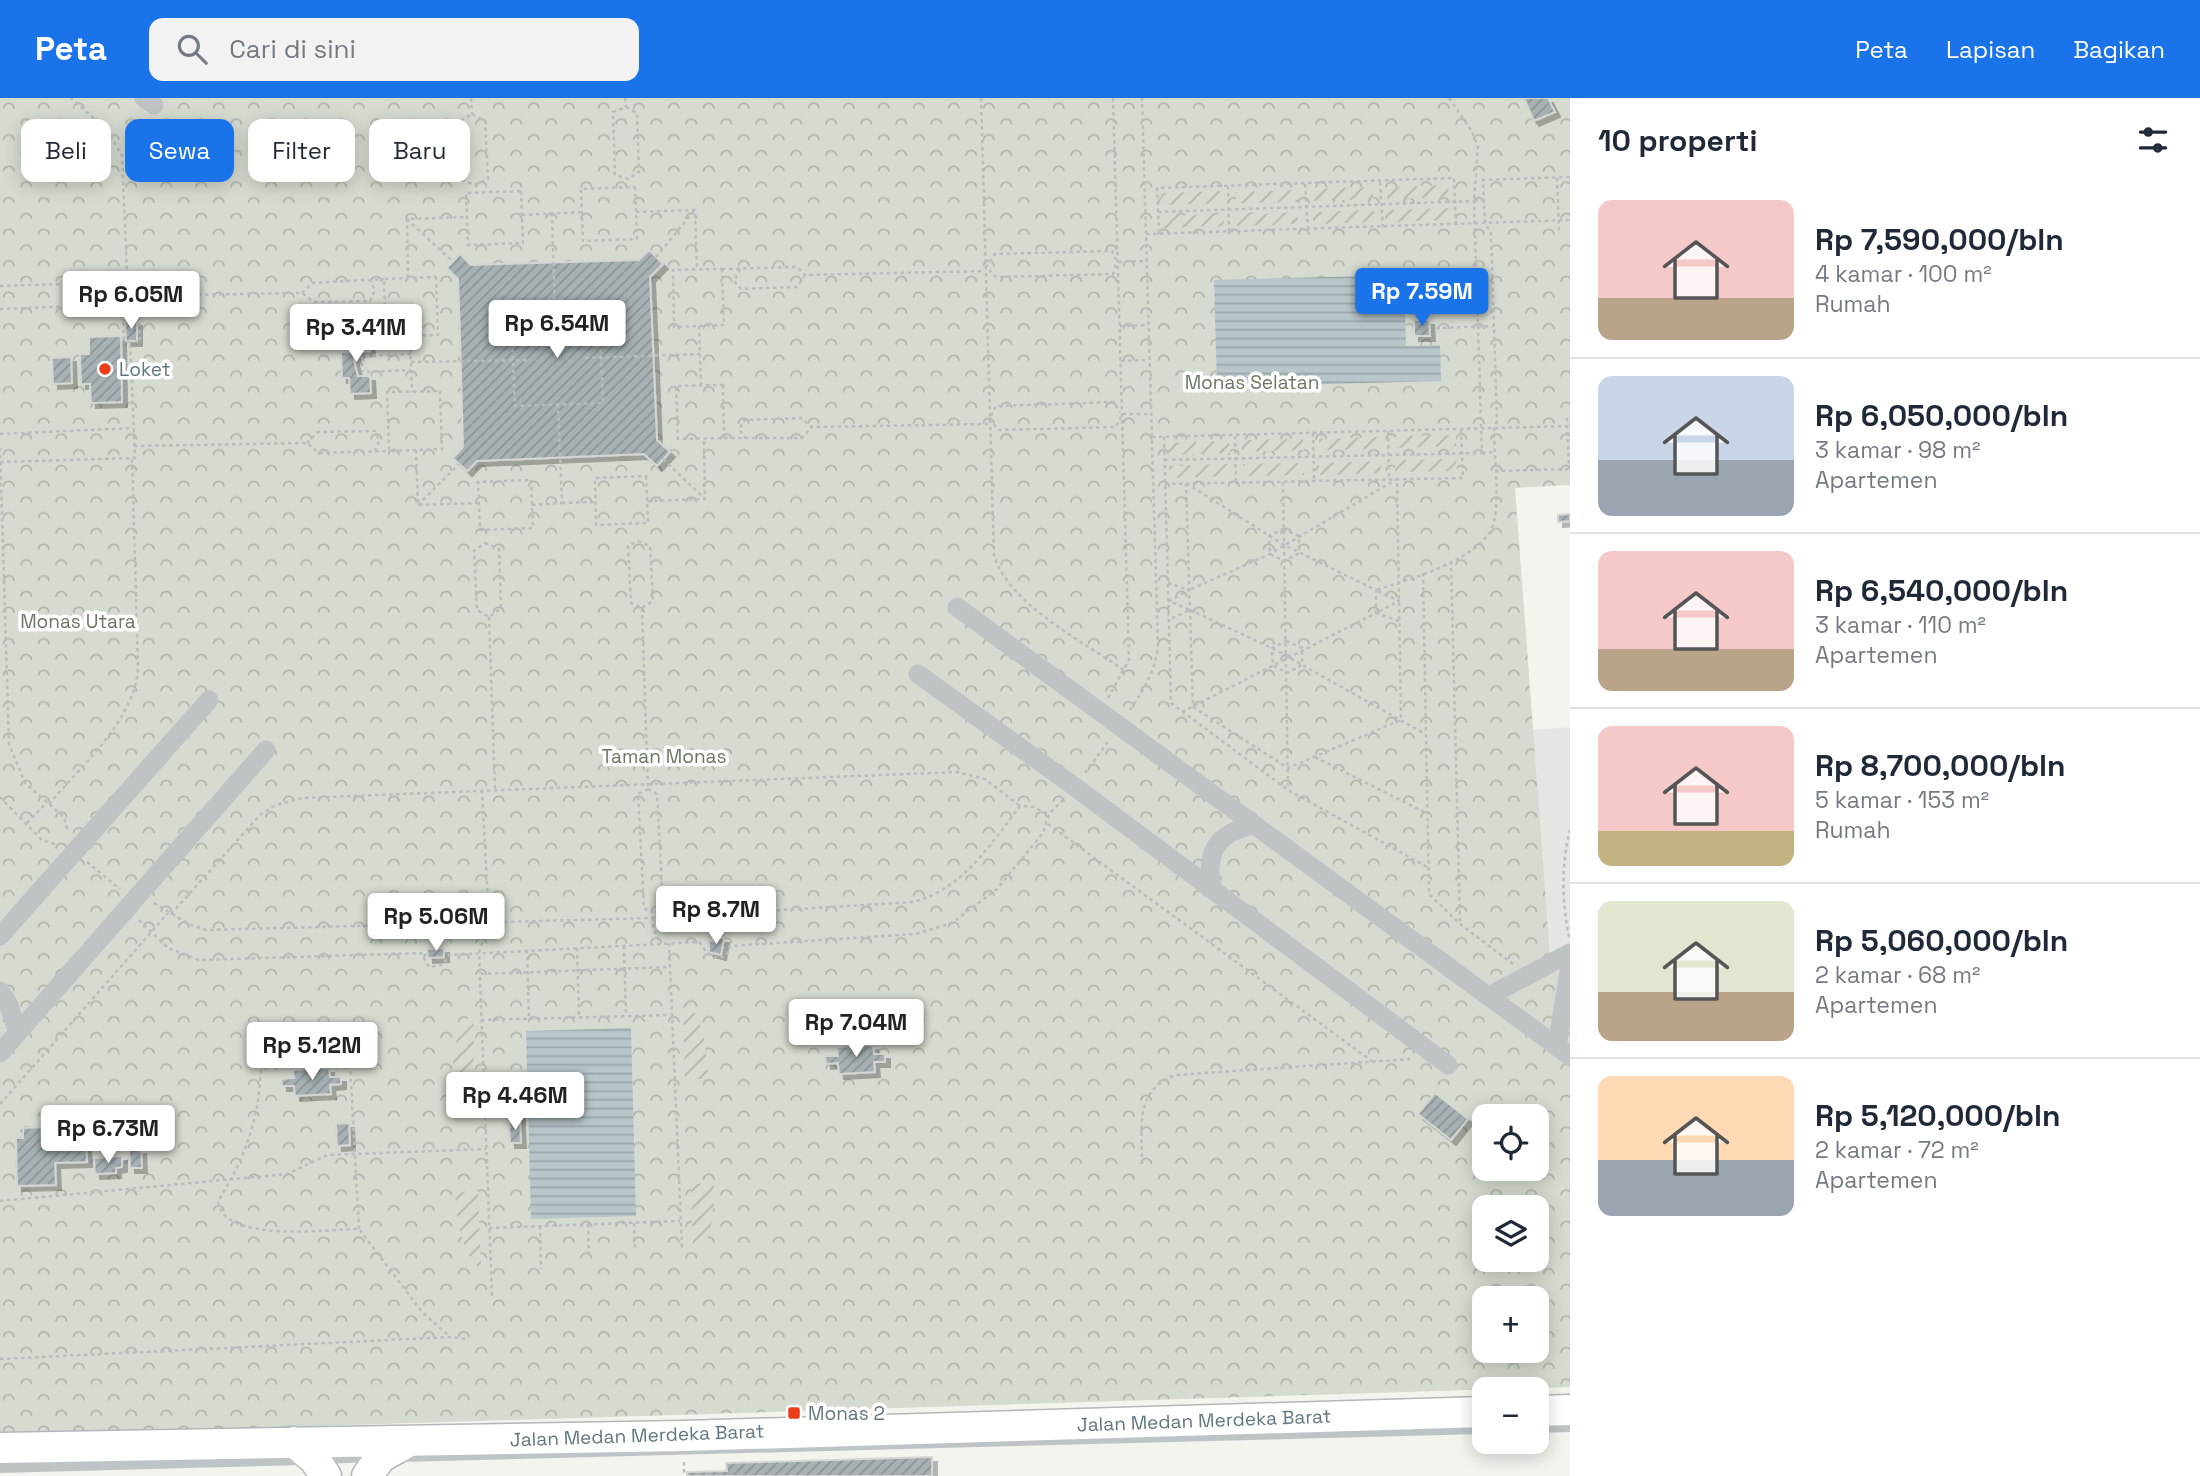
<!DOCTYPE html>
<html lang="id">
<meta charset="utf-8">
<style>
:root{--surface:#fff;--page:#f2f2f3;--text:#1f2937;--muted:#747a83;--line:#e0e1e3;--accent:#1a73e8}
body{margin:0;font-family:"Space Grotesk",sans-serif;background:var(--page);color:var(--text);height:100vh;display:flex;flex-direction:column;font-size:26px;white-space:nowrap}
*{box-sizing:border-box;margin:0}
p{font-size:23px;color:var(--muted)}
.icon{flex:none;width:38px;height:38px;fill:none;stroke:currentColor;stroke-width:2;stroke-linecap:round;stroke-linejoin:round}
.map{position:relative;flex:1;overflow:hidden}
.sheet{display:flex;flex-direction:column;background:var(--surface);width:630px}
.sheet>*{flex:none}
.hud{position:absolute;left:21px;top:21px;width:665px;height:63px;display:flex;gap:14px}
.buttons{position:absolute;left:1472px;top:1006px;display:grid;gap:14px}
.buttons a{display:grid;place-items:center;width:77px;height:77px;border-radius:14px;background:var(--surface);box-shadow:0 4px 18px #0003;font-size:35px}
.price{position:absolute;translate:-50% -60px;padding:0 16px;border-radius:7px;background:#fff;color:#222;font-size:23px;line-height:46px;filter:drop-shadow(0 2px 4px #0008)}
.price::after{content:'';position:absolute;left:50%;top:42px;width:21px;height:16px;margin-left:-10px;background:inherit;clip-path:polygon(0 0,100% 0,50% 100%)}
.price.selected{background:var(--accent);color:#fff}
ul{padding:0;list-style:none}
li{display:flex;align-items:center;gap:21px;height:175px;padding:0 28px}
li+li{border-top:2px solid var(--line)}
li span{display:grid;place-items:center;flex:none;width:196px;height:140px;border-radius:14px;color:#555}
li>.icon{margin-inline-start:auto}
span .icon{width:84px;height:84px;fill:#fffc;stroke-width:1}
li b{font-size:30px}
h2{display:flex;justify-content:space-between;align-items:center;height:84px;padding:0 28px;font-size:30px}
.tag{padding:0 24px;border-radius:14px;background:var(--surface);box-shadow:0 4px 18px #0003;font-size:24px;line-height:63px}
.tag.selected{background:var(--accent);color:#fff}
header{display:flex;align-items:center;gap:42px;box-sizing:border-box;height:98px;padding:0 35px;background:var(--accent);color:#fff}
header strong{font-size:33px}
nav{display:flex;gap:38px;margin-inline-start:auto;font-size:24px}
.search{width:490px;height:63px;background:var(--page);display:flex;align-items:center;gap:18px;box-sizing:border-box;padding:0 24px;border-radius:14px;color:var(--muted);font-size:26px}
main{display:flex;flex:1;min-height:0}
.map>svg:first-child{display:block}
</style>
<header>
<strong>Peta</strong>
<div class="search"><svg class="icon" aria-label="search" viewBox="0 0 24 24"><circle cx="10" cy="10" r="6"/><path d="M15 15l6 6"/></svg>Cari di sini</div>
<nav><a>Peta</a><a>Lapisan</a><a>Bagikan</a></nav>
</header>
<main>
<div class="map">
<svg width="1570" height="1378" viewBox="0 0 1570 1378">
<defs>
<pattern id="forest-crowns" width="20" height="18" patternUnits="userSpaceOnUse" patternTransform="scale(1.75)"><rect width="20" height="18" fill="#d5dbd0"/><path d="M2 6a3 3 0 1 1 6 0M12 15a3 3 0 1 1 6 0" fill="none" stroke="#b0b6ae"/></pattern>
<pattern id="garden-furrows" width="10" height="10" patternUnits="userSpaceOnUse" patternTransform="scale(1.75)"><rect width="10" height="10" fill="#d5dbd0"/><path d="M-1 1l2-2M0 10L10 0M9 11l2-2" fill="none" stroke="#b0b6ae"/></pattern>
<pattern id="water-rules" width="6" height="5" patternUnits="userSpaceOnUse" patternTransform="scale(1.75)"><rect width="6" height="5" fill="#b8c6ca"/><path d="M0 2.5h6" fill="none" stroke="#99a5a9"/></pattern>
<pattern id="building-hatch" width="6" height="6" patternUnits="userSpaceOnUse" patternTransform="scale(1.75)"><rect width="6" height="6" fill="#a7b1b4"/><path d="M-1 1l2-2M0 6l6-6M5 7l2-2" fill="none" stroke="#8b9598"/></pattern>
<filter id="shadow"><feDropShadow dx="5" dy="5" stdDeviation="0" flood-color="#0004"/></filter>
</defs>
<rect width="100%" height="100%" fill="#f4f4ef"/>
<path fill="#e5e5e3" d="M1570 629V877L1550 857 1533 632Z"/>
<path fill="url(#forest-crowns)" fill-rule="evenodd" d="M0 0H1570V387L1515 390 1550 857 1570 877V1289L0 1338ZM1484 1018H1536V1071H1484ZM1484 1110H1536V1162H1484ZM1484 1200H1536V1253H1484Z"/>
<path fill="url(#garden-furrows)" d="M1448 87 1449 99 1387 101V89Z
M1373 89V101L1311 103V91Z
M1297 92 1298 104 1236 105V94Z
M1223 93V105L1162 107 1161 95Z
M1449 110 1450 122 1389 124 1388 112Z
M1374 112 1375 124 1313 126V114Z
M1297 115 1298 126 1237 128 1236 116Z
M1223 116 1224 128 1162 130V118Z
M1456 337V348L1395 350 1394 338Z
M1380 339 1381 351 1319 352V341Z
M1303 341 1304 352 1242 354V342Z
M1229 343 1230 355 1168 357V345Z
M1456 361 1457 373 1395 374V362Z
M1381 363V375L1320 377 1319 365Z
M1304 365V377L1243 378V366Z
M1230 366V378L1169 380V368Z
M683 903C705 918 707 956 708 981H685Z
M473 915 475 993 452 994C452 969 453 931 473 915Z
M714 1085C714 1104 714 1135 702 1151L693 1152 691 1086Z
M478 1093 481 1171C460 1156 457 1118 455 1094Z"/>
<path fill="url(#water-rules)" d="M1438 176 1439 212 1405 213 1406 248 1440 247 1441 283 1217 289 1214 182Z
M631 930 636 1118 531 1121 526 933Z"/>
<path fill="url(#building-hatch)" stroke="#d5d5d3" stroke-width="2" filter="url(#shadow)" d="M1524 0H1548L1555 14 1534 23Z
M649 152 663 166 650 179 657 342 670 354 657 368 644 356 477 363 467 373 453 360 463 349 460 238 458 181 447 170 460 156 471 167 639 162Z
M1414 222H1429L1430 238H1414Z
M125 223H137V243H126Z
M369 235 370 253 357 254 354 263 358 278H370L371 295 350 296 349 280H342L341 254H349L348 236Z
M121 238 122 304 91 305 90 286H81L80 256H89V239Z
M71 259 72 285 53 286 52 260Z
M1570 416V423L1558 424V417Z
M716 840H724L721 857 709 854V843H716Z
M444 850V859L428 860 427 851Z
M873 947 874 956H885V964H874L875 974 839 976 838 965 826 966 825 958H838L837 949Z
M329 970 330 979H341V986L330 987 331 996 295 998 294 988H282L281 981 294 980 293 972Z
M1435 995 1468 1021 1451 1042 1418 1016Z
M509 1015H520V1022L509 1023Z
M509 1024H520L521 1045H510Z
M349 1025 350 1047 337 1048 336 1026Z
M68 1028V1047H86L87 1064 55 1065 56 1087 17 1088 16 1040H23V1030Z
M141 1051 142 1070H130L129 1052Z
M122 1058V1069L116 1070V1075L95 1076 94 1060Z
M932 1359V1378H687V1374L727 1373 726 1365Z"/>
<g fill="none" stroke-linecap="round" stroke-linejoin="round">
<g stroke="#b2b7ba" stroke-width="33">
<path id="primary" d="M1536 1313 1570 1312
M294 1344 314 1361 326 1378
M0 1350 683 1338 1484 1314
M367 1378 381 1359 408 1344"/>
</g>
<path stroke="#babdbf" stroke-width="2.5" stroke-dasharray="3.5 3.5" stroke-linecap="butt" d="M471 0 472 16
M625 0 626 9
M981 0 994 457C1008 506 1084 544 1125 573
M1449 0 1471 32 1478 48 1474 103 1484 102
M626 9 637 15 639 74 628 81 615 77 613 14Z
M472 16 485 23 488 81 475 87 462 82 460 23Z
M1557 80 1559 133
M1380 84 1383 130
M1305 86 1308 132
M1228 88 1229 134
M635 89 637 141 583 143 581 91Z
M521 93 523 145 468 147 466 95Z
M636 114 695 112 697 172
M1158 114 1474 103 1482 355 1165 362
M552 115 555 217
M522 117 582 114
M407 121 453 164
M1159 135 1157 90 1454 80 1456 127
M1146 136 1570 122
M656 159 694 113
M1116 167 1113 176 996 179 986 169 995 156 1112 153 1117 164 1147 163
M722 171 797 169 805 177 985 173
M722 171 724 227 674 229 673 172Z
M740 171 734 183 741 191 797 189 805 177
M436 179 438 237 386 238 384 181Z
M408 180 407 121 467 119
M0 188 126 184
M302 195 312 185 384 181
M128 198 302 195 314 204 370 203 375 192 370 182
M0 211 128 206
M599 216 603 305 515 308 511 219Z
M129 222 139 221 140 244H130
M699 228 701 287
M1120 228 1149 227
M1436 230 1494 228
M410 237 412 294
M411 256 362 258V274L411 272
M585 260 700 256
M1121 263 1149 262
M411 264 529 262
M723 287 724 340 678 341 676 288Z
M440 293 442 351 389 353 387 294Z
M991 318 996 308 1114 304 1120 314
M1567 320 1569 371
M989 321 999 332 1116 329 1122 316H1151
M1388 333 1389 381
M1313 335 1314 382
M0 336 133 330
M1235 338 1236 384
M1152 339 1570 328
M1164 339 1171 605 1288 692 1429 770
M724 340H802L811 330
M746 341 739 331 745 322 801 320 812 329 988 326
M307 345 318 334 375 333 379 343 375 353
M134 348 307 345 319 355 389 353
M0 350 9 646 25 685 64 719 68 734
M416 352 418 407 478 405
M1482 355 1494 354
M663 361 705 401
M0 364 135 360 130 244H124L123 222H129L122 58 108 33 71 0
M1495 373 1570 371
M646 378 648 425 596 427 595 380Z
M531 382 533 430 480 432 478 384Z
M1283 384 1288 692
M1186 385 1193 609 1288 670 1401 622 1397 381 1270 456 1189 492
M1165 386 1463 380 1461 331
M647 403 705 401 704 341
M562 405 595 404
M418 407 459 366
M532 407 562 405 558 307
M1283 431 1299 438V455L1284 463 1270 456 1269 438Z
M638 443 650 448 653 503 642 510 631 505 628 448Z
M485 445 499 451 501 510 489 519 477 512 474 453Z
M1451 463 1460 824
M1423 475 1429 796 1460 826 1513 866
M1168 485 1189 492 1169 503 1190 512 1170 521
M642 510 648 691
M1190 512 1272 550 1425 636
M489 519 495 691
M1399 523 1376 515 1399 503 1376 492C1408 482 1486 460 1494 424 1500 395 1494 360 1494 331L1497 323 1491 135 1485 125 1483 82 1570 79
M1286 543 1302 550V567L1287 575 1273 567 1272 550Z
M1108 600 1129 562 1113 0
M1130 612C1144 591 1155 574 1158 548L1142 0
M1182 614 1376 515V492L1284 447 1186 385
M1315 659 1428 716
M1085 675 1110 641
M648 691 657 696 663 808 652 814C652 826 654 836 661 845
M648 691 638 696 644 810 651 814
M482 692 489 825 479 854 492 1198
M0 699 42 742 58 747
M49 706C81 668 135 622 138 570L132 360
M27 725 47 704
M1048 726 1373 964
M87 764 120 791
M154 805 189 826 206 832 652 820 913 804C963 791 990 747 1020 708L1033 709 1049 716
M171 816 261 716 276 707 302 700 957 674 985 681 1020 708
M139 822 168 850 199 862 421 855 429 869 443 867 449 857 699 844C707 855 711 863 726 858L730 848 915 836 952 825 997 791 1043 735 1049 716 1063 702
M1569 839C1562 805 1561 766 1570 732
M669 845 682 1150
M624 848 626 918
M577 850 579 919
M527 852 529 921
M481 876 670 869
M481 922 670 917
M0 1006 168 815
M484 1009 526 1007
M1142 1066C1142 1029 1134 993 1175 977L1410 961
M0 1103 287 1076 327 1057 486 1051
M634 1125 635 1153
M588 1126 589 1159
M540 1128 541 1171
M489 1130 680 1123
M359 1131 349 949 261 956C262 1011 248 1056 218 1103 223 1146 328 1131 359 1131L422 1214 450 1239
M0 1261 450 1239 468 1241
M684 1364V1378"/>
<path stroke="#bec4c6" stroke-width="10" d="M1536 1330 1570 1329
M400 1359 1484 1331
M319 1361 374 1359
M0 1370 304 1362"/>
<path stroke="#bec4c6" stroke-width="19" d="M144 0 154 7
M957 509 1570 958
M918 576 1075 689 1448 967
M1212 790C1205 754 1217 734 1255 727
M0 838 209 602
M0 893 8 905 18 935
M1489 898 1570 855
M1557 949 1570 867
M0 955 266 652"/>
<use href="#primary" stroke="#fff" stroke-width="30"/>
</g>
<g fill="#ec3c18" stroke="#fff" stroke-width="2.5">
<circle cx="105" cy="271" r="7"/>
<rect x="787" y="1308" width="14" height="14" rx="3.5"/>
</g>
<g text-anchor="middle" stroke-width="7" stroke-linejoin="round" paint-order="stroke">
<g font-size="19" fill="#617682" stroke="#fff" text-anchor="start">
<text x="119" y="278">Loket</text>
<text x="808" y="1322">Monas 2</text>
</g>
<g font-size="19" fill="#677961" stroke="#fff">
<text x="1252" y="291">Monas Selatan</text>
<text x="78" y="530">Monas Utara</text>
<text x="664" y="665">Taman Monas</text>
</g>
<g font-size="19" fill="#617682" stroke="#fff">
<text transform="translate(1204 1322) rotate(-2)" y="7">Jalan Medan Merdeka Barat</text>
<text transform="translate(637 1337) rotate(-2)" y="7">Jalan Medan Merdeka Barat</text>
</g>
</g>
</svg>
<div class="buttons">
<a><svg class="icon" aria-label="locate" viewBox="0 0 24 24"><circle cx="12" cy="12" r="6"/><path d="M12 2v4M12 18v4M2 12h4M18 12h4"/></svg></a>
<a><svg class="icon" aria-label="layers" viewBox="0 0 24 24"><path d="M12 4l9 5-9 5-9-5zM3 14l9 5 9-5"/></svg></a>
<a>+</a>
<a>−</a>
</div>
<b class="price selected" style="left:1422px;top:230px">Rp 7.59M</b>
<b class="price" style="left:131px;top:233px">Rp 6.05M</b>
<b class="price" style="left:557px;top:262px">Rp 6.54M</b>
<b class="price" style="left:356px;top:266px">Rp 3.41M</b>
<b class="price" style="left:716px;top:848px">Rp 8.7M</b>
<b class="price" style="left:436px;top:855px">Rp 5.06M</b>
<b class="price" style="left:856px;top:961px">Rp 7.04M</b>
<b class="price" style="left:312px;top:984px">Rp 5.12M</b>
<b class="price" style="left:515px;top:1034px">Rp 4.46M</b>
<b class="price" style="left:108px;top:1067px">Rp 6.73M</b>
<div class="hud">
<a class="tag">Beli</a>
<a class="tag selected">Sewa</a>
<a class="tag">Filter</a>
<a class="tag">Baru</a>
</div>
</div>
<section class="sheet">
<h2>10 properti<svg class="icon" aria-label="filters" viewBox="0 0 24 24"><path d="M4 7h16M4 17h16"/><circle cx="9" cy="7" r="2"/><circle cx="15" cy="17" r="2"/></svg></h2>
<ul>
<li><span style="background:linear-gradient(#f6c9c9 70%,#b9a48a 0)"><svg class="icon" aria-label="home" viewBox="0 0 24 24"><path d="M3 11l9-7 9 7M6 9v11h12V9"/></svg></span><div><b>Rp 7,590,000/bln</b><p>4 kamar · 100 m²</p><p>Rumah</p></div></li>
<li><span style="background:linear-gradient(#c9d6e8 60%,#9aa5b1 0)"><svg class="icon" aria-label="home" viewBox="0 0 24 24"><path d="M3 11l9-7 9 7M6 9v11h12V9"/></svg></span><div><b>Rp 6,050,000/bln</b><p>3 kamar · 98 m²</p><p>Apartemen</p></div></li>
<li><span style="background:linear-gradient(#f6c9c9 70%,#b9a48a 0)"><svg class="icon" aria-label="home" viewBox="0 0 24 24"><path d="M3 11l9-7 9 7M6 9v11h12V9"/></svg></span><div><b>Rp 6,540,000/bln</b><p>3 kamar · 110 m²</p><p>Apartemen</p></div></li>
<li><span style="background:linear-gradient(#f6c9c9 75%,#c2b280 0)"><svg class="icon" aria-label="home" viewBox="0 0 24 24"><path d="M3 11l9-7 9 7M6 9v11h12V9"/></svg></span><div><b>Rp 8,700,000/bln</b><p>5 kamar · 153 m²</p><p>Rumah</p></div></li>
<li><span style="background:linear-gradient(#dfe7d0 65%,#b9a48a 0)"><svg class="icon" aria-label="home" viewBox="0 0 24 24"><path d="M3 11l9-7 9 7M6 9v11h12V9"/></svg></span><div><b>Rp 5,060,000/bln</b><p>2 kamar · 68 m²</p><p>Apartemen</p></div></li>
<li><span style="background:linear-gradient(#ffd9b3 60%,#9aa5b1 0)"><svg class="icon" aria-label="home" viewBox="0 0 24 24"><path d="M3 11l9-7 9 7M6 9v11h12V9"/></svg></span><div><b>Rp 5,120,000/bln</b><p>2 kamar · 72 m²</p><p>Apartemen</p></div></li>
</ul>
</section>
</main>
